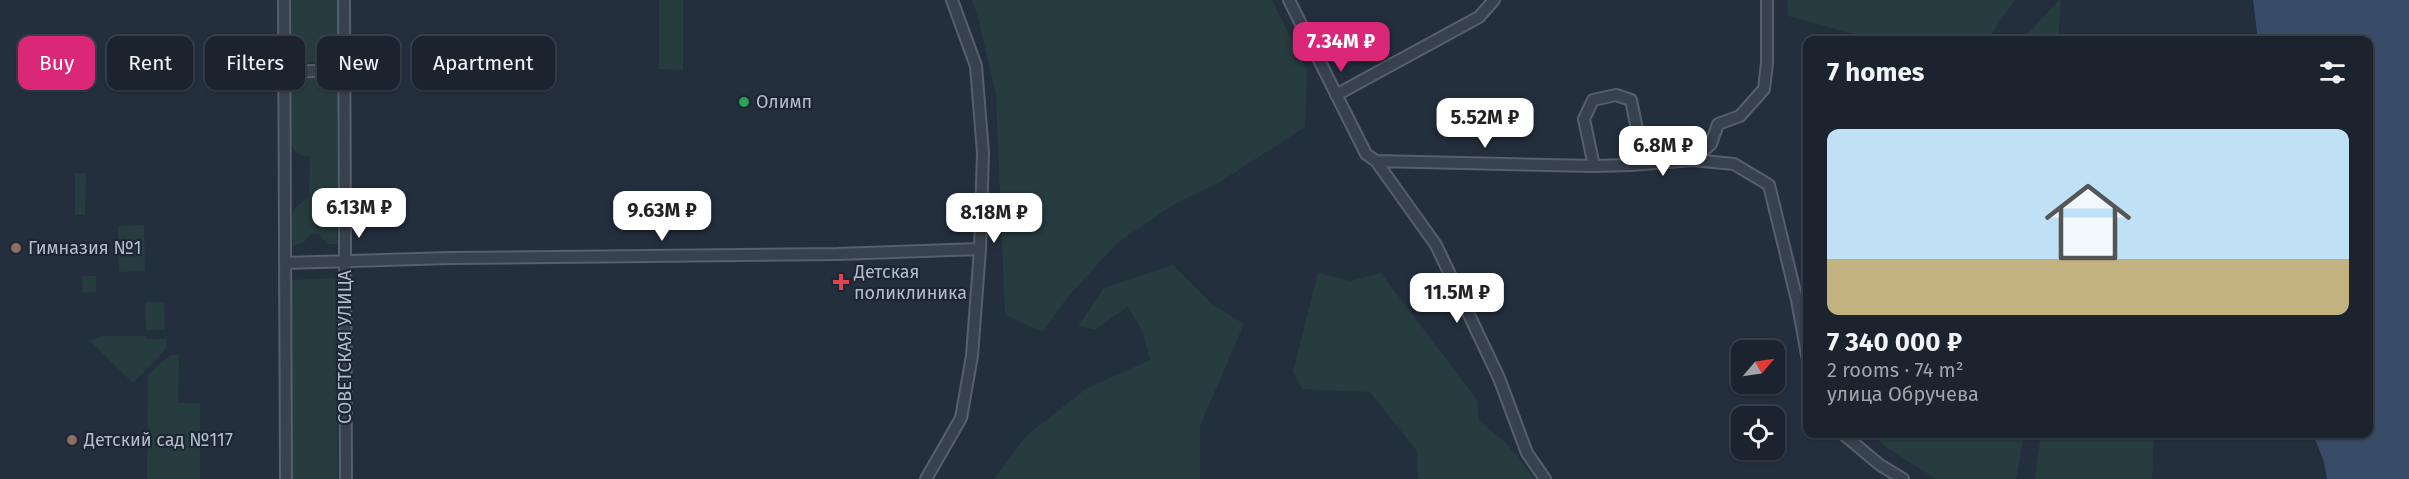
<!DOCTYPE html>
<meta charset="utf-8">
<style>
:root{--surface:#1b232e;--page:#282f3a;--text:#f1f3f6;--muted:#a0a4aa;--line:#39404a;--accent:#db2777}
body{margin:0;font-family:"Fira Sans",sans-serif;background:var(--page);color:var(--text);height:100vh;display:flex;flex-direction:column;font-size:22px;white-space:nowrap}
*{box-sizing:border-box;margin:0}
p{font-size:20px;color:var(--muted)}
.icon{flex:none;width:33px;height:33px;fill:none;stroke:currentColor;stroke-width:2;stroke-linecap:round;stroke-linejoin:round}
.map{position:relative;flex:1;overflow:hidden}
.details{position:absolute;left:1803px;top:36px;width:570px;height:402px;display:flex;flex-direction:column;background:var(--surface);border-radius:12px;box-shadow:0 2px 4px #0004,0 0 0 2px var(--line)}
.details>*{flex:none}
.hud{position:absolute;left:18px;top:36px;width:570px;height:54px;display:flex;gap:12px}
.needle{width:39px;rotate:61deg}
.fabs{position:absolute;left:1731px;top:340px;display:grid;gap:12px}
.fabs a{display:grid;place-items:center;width:54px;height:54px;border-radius:12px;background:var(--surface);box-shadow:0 2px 4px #0004,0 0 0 2px var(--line);font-size:30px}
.price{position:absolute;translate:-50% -51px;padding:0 14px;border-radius:12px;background:#fff;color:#222;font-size:20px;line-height:39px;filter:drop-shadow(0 2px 3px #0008)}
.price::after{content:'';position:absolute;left:50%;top:36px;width:18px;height:14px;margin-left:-9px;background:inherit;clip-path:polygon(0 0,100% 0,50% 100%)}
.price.selected{background:var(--accent);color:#fff}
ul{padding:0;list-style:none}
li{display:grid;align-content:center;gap:12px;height:318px;padding:0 24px}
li+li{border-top:2px solid var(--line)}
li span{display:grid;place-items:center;height:186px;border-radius:12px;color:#555}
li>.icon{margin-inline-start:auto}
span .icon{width:108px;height:108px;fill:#fffc;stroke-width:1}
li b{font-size:26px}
h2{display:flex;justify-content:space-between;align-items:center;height:72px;padding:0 24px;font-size:26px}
.tag{padding:0 21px;border-radius:12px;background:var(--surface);box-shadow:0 2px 4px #0004,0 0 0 2px var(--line);font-size:21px;line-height:54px}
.tag.selected{background:var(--accent);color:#fff}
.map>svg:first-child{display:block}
</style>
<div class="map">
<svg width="2409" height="479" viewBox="0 0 2409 479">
<rect width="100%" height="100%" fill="#242f3e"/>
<path fill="#263c3f" d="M291 0H337V54L334 59 326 62H298L291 54Z
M659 0H683V70L659 69Z
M972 0H1272L1307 70 1305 127 1220 182 1173 205 1116 244 1067 298 1042 332 1005 315 996 96 978 17Z
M1787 0H2015L1987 40H1875L1788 16Z
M2059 0H2061L2058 40H2022Z
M331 77 335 78 337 83V244H327L319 234H311L304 242 293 246C292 224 286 208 309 198L310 157 298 154 290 144 291 87 300 79Z
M75 173H86L85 215H75Z
M144 225 145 271 119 272 118 226Z
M1173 265 1211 303 1244 324 1200 426V479H994L1026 436 1087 388 1150 360 1143 333 1128 306 1095 330 1078 326 1104 288Z
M1318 273 1350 281 1381 273 1477 400 1479 421 1505 442 1535 479H1418L1417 451 1370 392 1302 389 1293 371Z
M82 276H96V292L83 293Z
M335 278 338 479H293L292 280Z
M145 302H164L165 330H146Z
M103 336H145L146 339H166V349L133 383 90 341Z
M170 355H179L178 403H200V479H147L148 375Z
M1873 434H2024L2016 479H1936L1886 447Z
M2041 434H2154L2152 479H2035Z"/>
<path fill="#394c67" d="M2253 0H2409V479H2327L2324 462 2313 434H2368V40H2258Z"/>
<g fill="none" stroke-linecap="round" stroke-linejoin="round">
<g stroke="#565f6c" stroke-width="14">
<path id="minor" d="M284 0 286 479
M344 0 346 479
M1289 0 1366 154 1376 161 1436 245 1499 378 1527 453 1545 479
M285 72 344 70
M1336 95 1479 17 1494 0
M1693 160 1711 144 1718 124 1740 116 1764 89 1767 63V0
M1376 161 1594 166 1631 165 1693 160 1734 164 1769 185 1797 300 1808 360
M1594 166 1584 119 1593 100 1616 95 1631 100 1642 154 1631 165
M285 263 450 258 837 254 980 249
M1843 434 1880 465 1903 479
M926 479 961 418 972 356 980 249 983 153 976 66 952 0"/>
</g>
<use href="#minor" stroke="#38414e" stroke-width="10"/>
</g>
<circle fill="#2e9e5b" stroke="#1d2633" stroke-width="2" cx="744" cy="102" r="6"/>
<g fill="#8d6e63" stroke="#1d2633" stroke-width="2">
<circle cx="16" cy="248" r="6"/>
<circle cx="72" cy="440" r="6"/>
</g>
<path fill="#e0444e" stroke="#1d2633" stroke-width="2" d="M838 273h6v6h6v6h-6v6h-6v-6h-6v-6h6z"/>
<g text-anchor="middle" stroke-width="4.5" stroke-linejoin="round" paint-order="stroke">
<g font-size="18" fill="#b4bcc9" stroke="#1d2633" text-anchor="start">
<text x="756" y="108">Олимп</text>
<text x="28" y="254">Гимназия №1</text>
<text x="854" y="278">Детская<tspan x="854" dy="21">поликлиника</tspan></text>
<text x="84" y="446">Детский сад №117</text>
</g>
<g font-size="18" fill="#b4bcc9" stroke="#1d2633">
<text transform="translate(345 347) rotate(-90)" y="6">СОВЕТСКАЯ УЛИЦА</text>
</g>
</g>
</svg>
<div class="fabs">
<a><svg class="needle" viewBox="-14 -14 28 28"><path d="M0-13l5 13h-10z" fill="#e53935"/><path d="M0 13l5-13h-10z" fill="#a0a4aa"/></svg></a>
<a><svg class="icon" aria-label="locate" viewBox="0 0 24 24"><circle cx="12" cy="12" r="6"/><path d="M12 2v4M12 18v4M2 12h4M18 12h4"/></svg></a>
</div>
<b class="price selected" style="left:1341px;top:73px">7.34M ₽</b>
<b class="price" style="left:1485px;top:149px">5.52M ₽</b>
<b class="price" style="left:1663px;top:177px">6.8M ₽</b>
<b class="price" style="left:359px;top:239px">6.13M ₽</b>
<b class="price" style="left:662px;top:242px">9.63M ₽</b>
<b class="price" style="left:994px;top:244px">8.18M ₽</b>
<b class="price" style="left:1457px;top:324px">11.5M ₽</b>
<div class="hud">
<a class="tag selected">Buy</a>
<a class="tag">Rent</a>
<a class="tag">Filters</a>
<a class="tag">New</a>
<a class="tag">Apartment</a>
</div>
<section class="details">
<h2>7 homes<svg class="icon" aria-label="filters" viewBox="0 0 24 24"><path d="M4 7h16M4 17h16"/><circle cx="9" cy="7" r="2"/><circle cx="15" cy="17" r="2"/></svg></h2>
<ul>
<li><span style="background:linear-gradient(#bfe0f5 70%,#c2b280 0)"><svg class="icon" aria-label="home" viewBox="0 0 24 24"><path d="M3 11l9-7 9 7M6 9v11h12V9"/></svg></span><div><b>7 340 000 ₽</b><p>2 rooms · 74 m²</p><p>улица Обручева</p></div></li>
</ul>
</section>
</div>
